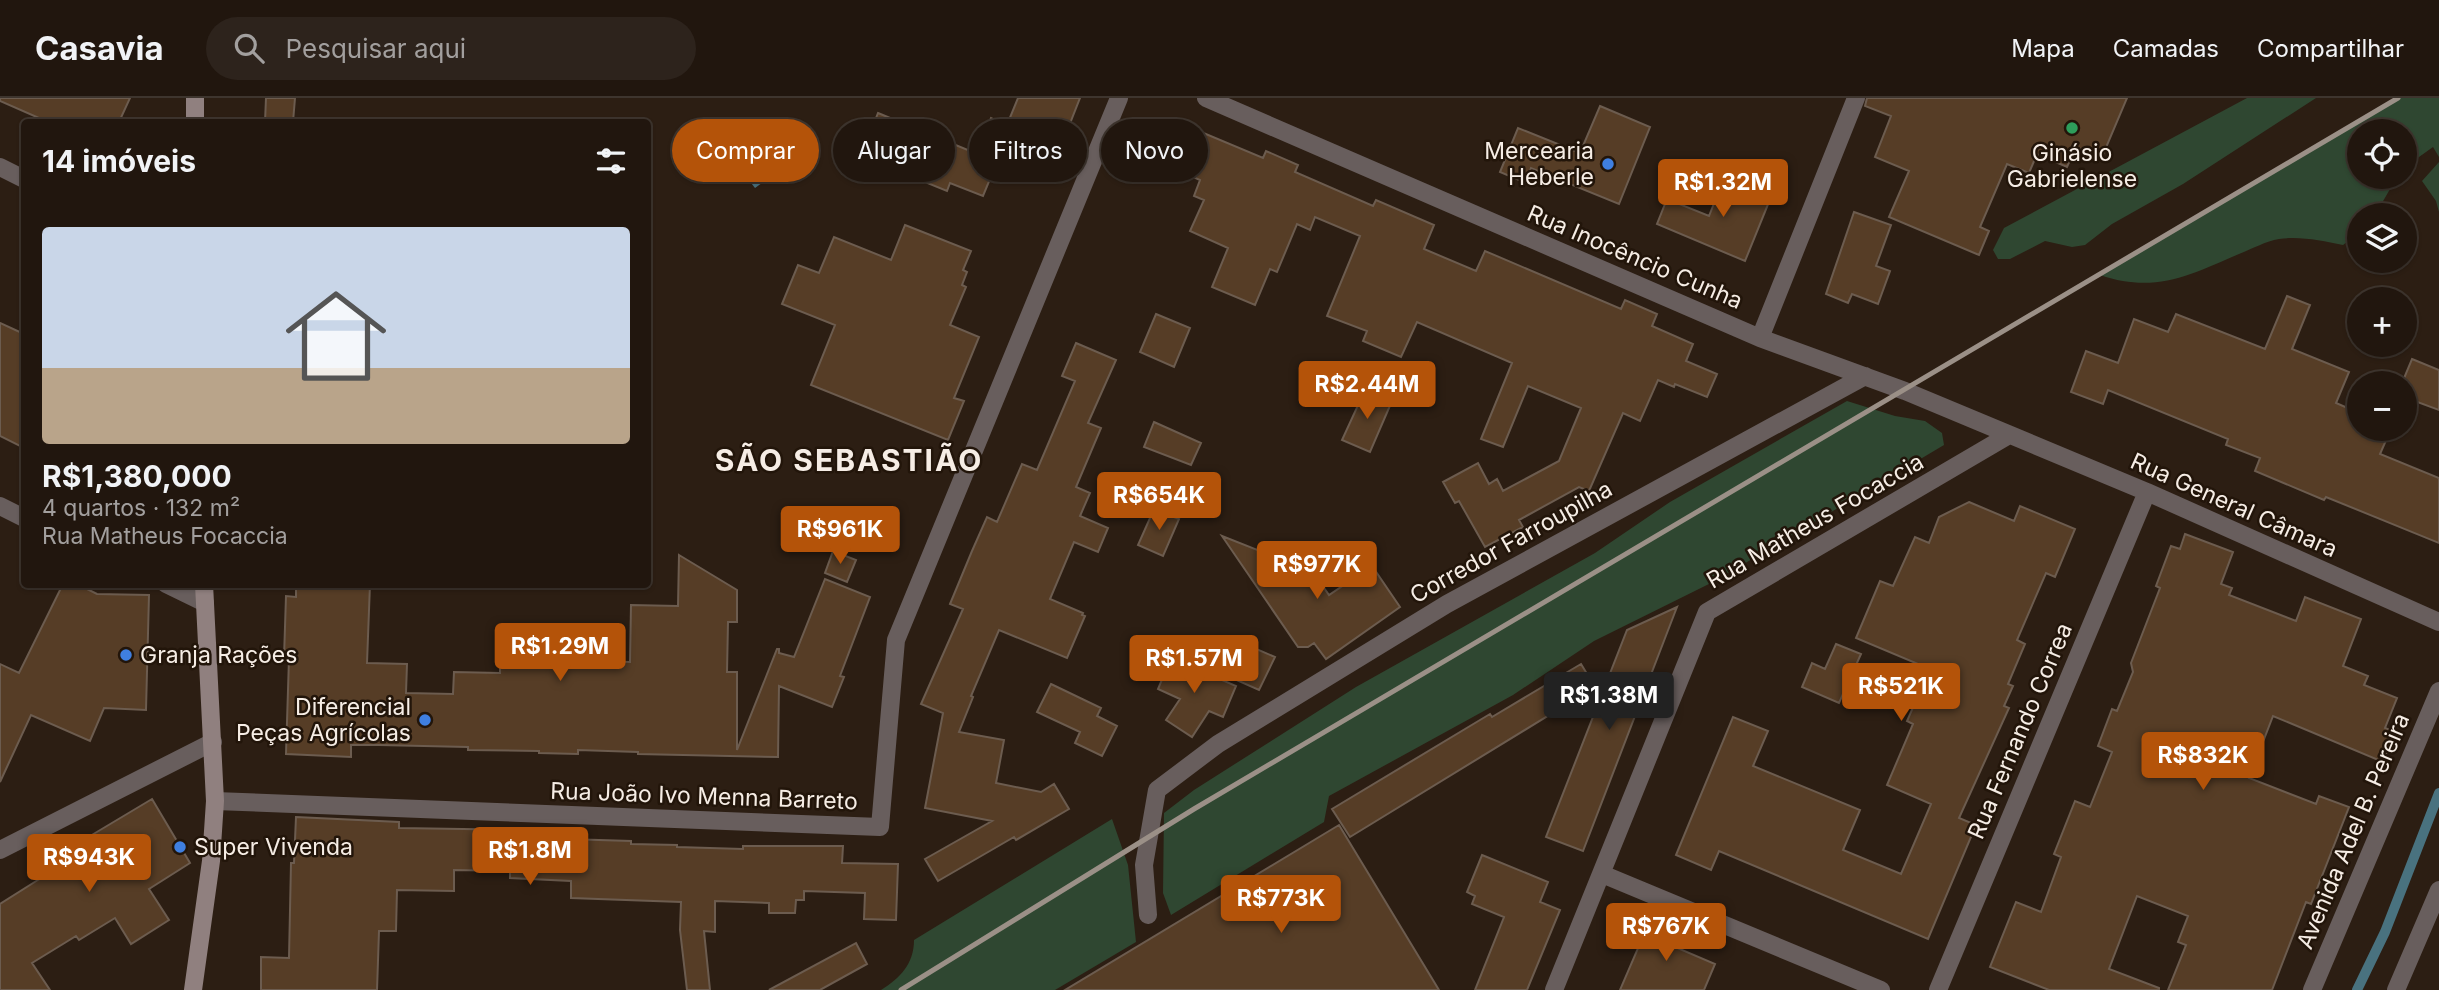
<!DOCTYPE html>
<html lang="pt">
<meta charset="utf-8">
<style>
:root{--surface:#21160e;--page:#2d231c;--text:#f1f3f6;--muted:#a29f9e;--line:#3e352e;--accent:#b45309}
body{margin:0;font-family:Inter,sans-serif;background:var(--page);color:var(--text);height:100vh;display:flex;flex-direction:column;font-size:26px;white-space:nowrap}
*{box-sizing:border-box;margin:0}
p{font-size:23px;color:var(--muted)}
.icon{flex:none;width:38px;height:38px;fill:none;stroke:currentColor;stroke-width:2;stroke-linecap:round;stroke-linejoin:round}
.map{position:relative;flex:1;overflow:hidden}
.panel{position:absolute;left:21px;top:21px;width:630px;height:469px;display:flex;flex-direction:column;background:var(--surface);border-radius:7px;box-shadow:0 2px 5px #0004,0 0 0 2px var(--line)}
.panel>*{flex:none}
.guide{position:absolute;left:672px;top:21px;width:665px;height:63px;display:flex;gap:14px}
.controls{position:absolute;left:2347px;top:21px;display:grid;gap:14px}
.controls a{display:grid;place-items:center;width:70px;height:70px;border-radius:50%;background:var(--surface);box-shadow:0 2px 5px #0004,0 0 0 2px var(--line);font-size:35px}
.price{position:absolute;translate:-50% -60px;padding:0 16px;border-radius:7px;background:var(--accent);color:#fff;font-size:23px;line-height:46px;filter:drop-shadow(0 2px 4px #0008)}
.price::after{content:'';position:absolute;left:50%;top:42px;width:21px;height:16px;margin-left:-10px;background:inherit;clip-path:polygon(0 0,100% 0,50% 100%)}
.price.current{background:#222;color:#fff}
ul{padding:0;list-style:none}
li{display:grid;align-content:center;gap:14px;height:371px;padding:0 21px}
li+li{border-top:2px solid var(--line)}
li span{display:grid;place-items:center;height:217px;border-radius:7px;color:#555}
li>.icon{margin-inline-start:auto}
span .icon{width:126px;height:126px;fill:#fffc;stroke-width:1}
li b{font-size:30px}
h2{display:flex;justify-content:space-between;align-items:center;height:84px;padding:0 21px;font-size:30px}
.pill{padding:0 24px;border-radius:32px;background:var(--surface);box-shadow:0 2px 5px #0004,0 0 0 2px var(--line);font-size:24px;line-height:63px}
.pill.current{background:var(--accent);color:#fff}
header{display:flex;align-items:center;gap:42px;box-sizing:border-box;height:98px;padding:0 35px;background:var(--surface);border-bottom:2px solid var(--line)}
header strong{font-size:33px}
nav{display:flex;gap:38px;margin-inline-start:auto;font-size:24px}
.search{width:490px;height:63px;background:var(--page);display:flex;align-items:center;gap:18px;box-sizing:border-box;padding:0 24px;border-radius:38px;color:var(--muted);font-size:26px}
.map>svg:first-child{display:block}
</style>
<header>
<strong>Casavia</strong>
<div class="search"><svg class="icon" aria-label="search" viewBox="0 0 24 24"><circle cx="10" cy="10" r="6"/><path d="M15 15l6 6"/></svg>Pesquisar aqui</div>
<nav><a>Mapa</a><a>Camadas</a><a>Compartilhar</a></nav>
</header>
<div class="map">
<svg width="2439" height="892" viewBox="0 0 2439 892">
<rect width="100%" height="100%" fill="#2c1e13"/>
<path fill="#2f4731" d="M2247 0H2316L2183 86 2112 126 2085 147 2072 149 2045 143 2010 161H1998L1993 152 2004 130Z
M2396 0H2439V59L2433 49 2405 69 2404 33H2359V79H2397L2375 117H2359V135L2343 147C2322 143 2301 138 2279 141 2266 143 2252 151 2239 156 2190 177 2155 196 2100 177Z
M2439 64V114L2436 103 2422 83Z
M1847 303 1895 318 1925 323 1942 335 1944 347 1715 483 1594 543 1513 597 1329 698 1324 724 1171 817 1163 795 1164 715 1194 692 1356 589 1595 455 1670 404Z
M1112 721 1128 767 1136 844 1055 892H881C900 880 914 866 914 842Z"/>
<path fill="#49727f" d="M745 54 766 82 755 90 734 63Z"/>
<g fill="none" stroke-linecap="round" stroke-linejoin="round">
<path stroke="#49727f" stroke-width="10" d="M2357 892 2385 834 2439 695"/>
</g>
<path fill="#563d26" stroke="#6c5c4f" stroke-width="2" d="M0 0H130L119 24H48L0 3Z
M266 0H295L293 24H265Z
M1018 0H1080L1067 33 1058 30 1039 77 978 53 991 20 1007 27Z
M1867 0H2127L2102 59 2076 49 2067 69 2037 56 2029 75 2007 66 1980 129 1989 133 1979 157 1889 119 1909 73 1875 59 1891 18 1865 8Z
M1600 8 1650 29 1619 106 1531 70 1526 85 1500 74 1518 30 1580 55Z
M878 15 997 64 983 98 950 85 947 93 861 58Z
M1170 21 1263 60 1266 53 1298 67 1295 74 1373 108 1376 102 1434 127 1424 151 1476 173 1485 153 1621 211 1625 202 1657 216 1652 228 1693 246 1686 263 1717 276 1707 299 1675 286 1674 289 1658 282 1640 323 1623 315 1589 393 1579 389 1519 422 1523 429 1485 449 1459 403 1455 405 1443 384 1478 365 1489 386 1497 381 1503 393 1559 363 1581 310 1528 288 1503 349 1481 341 1512 265 1417 224 1401 259 1363 243 1367 233 1327 218 1360 138 1315 119 1310 132 1297 126 1277 174 1270 171 1255 207 1212 189 1228 150 1190 133 1204 102 1194 98 1200 82 1153 61Z
M1734 78 1773 94 1745 163 1657 126 1667 101 1709 118 1715 103 1723 106Z
M1854 114 1891 127 1876 168 1890 173 1878 206 1852 196 1848 205 1826 196Z
M905 127 971 153 963 172 967 174 962 187 966 189 950 227 979 239 954 300 964 303 948 342 811 287 835 227 782 206 798 167 819 175 834 139 891 162Z
M2287 198 2310 207 2292 251 2349 274 2336 305 2359 315V331H2391L2380 356 2439 380V445L2326 399 2324 402 2255 373 2260 360 2226 347 2228 341 2108 292 2103 306 2071 294 2086 253 2118 265 2134 221 2168 234 2176 216 2265 251Z
M1156 216 1190 230 1174 269 1140 254Z
M0 225 24 236V350L0 338Z
M1076 245 1116 262 1088 325 1101 330 1076 389 1090 395 1080 418 1108 430 1098 454 1074 444 1050 501 1083 515 1082 517 1085 518 1067 560 999 532 971 598 973 599 959 634 1004 642 996 685 1041 694 1054 686 1069 711 1016 742 1014 739 938 783 925 761 992 723 925 710 943 615 921 606 963 511 950 506 972 453 987 419 997 424 1022 366 1037 372 1075 283 1062 278Z
M2412 261 2439 272V312L2404 299V285H2402Z
M1365 292 1392 303 1370 354 1342 342Z
M1154 324 1201 345 1191 367 1144 349Z
M1969 404 2014 423 2020 408 2075 431 2055 479 2046 475 2017 542 2025 546 2008 586 2013 588 2004 608 2009 610 1959 720 1976 727 1928 841 1719 753 1711 772 1676 757 1733 619 1768 633 1753 668 1860 712 1843 752 1901 776 1931 706 1887 687 1913 626 1907 623 1930 571 1856 540 1880 483 1893 488 1915 439 1929 445 1939 419Z
M1154 411 1179 421 1163 458 1138 447Z
M2185 436 2233 454 2221 486 2232 490 2229 497 2296 523 2305 499 2361 521 2343 568 2368 578 2364 587 2397 600 2385 630 2395 634 2383 664 2273 618 2249 680 2316 706 2319 698 2349 709 2311 806 2306 804 2272 892H2168L2186 847 2178 844 2188 818 2137 798 2109 871 2159 890V892H2049L1990 869 2016 804 2041 814 2061 759 2054 756 2075 703 2090 709 2112 654 2098 648 2112 611 2117 613 2133 574 2131 565 2160 490 2156 488 2171 448 2180 451Z
M1222 438 1313 474 1329 497 1372 468 1400 509 1326 561 1314 545 1308 549H1298Z
M833 453 856 462 847 484 825 475Z
M679 457 737 492V524H728L727 574H737V652L777 551H779V555L794 559 825 481 870 499 840 578 844 579 832 609 779 588 778 659 638 656V654L578 652V656L539 655V653L468 652V649L379 647H351V659L286 656 289 560H284L286 498 296 499V486H370L367 565 407 566 406 595 453 596 454 574 500 575V569H507V553L536 554V561L630 564 631 507 678 508Z
M63 486H77L97 496 149 497 146 612 104 610 90 643 31 617 0 684V566L19 575Z
M1677 509 1583 753 1546 739 1627 532Z
M1836 546 1861 556 1839 605 1802 589 1812 565 1825 571Z
M1247 547 1275 559 1259 592 1232 580Z
M1171 560 1236 588 1223 619 1209 613 1192 639 1166 622 1180 601 1158 591Z
M1581 566 1595 589 1350 739 1332 711 1490 616 1492 619Z
M1051 586 1101 610 1097 618 1117 628 1102 658 1075 645 1080 634 1037 614Z
M152 701 190 765 149 791 169 822 131 846 115 820 79 842 76 838 32 865 50 892H0V806L41 780 35 771Z
M296 719 399 724V730L534 732V740L631 743V746L677 747V749L743 751V748H843L842 765 898 766 896 822 864 821 865 795 804 793V802H796L795 815H769V805L715 803V834L704 833 710 892H687L680 832 681 804 571 800V783L510 780V773L454 772V793L397 792 396 833H379L377 892H261V859L289 860 291 765H294Z
M1339 727 1439 892H1065Z
M1482 757 1548 784 1540 804 1560 812 1527 892H1475L1504 819 1472 806 1475 798 1467 794Z
M1651 820 1682 833 1675 849 1715 866 1704 892H1620Z
M856 845 867 866 820 892H769Z"/>
<g fill="none" stroke-linecap="round" stroke-linejoin="round">
<path stroke="#685e5d" stroke-width="18" d="M1206 0 1760 240 1905 293 2147 394 2439 524
M0 69 24 81
M1760 240 1856 0
M0 408 24 420
M166 486 205 505
M215 703 880 729 896 542 1119 0
M0 752 213 644
M1602 776 1881 892
M1148 817 1144 767 1157 692 1218 646 1447 506 1865 278
M1554 892 1707 514 2009 337
M1938 892 2147 394
M2312 892 2439 593
M2396 892 2439 792"/>
<path stroke="#90807f" stroke-width="18" d="M195 0V24
M193 892 211 763 215 703 204 486"/>
<path stroke="#9b9087" stroke-width="5" d="M901 892 1194 711 2398 0"/>
</g>
<circle fill="#2e9e5b" stroke="#22150a" stroke-width="2.5" cx="2072" cy="30" r="7"/>
<g fill="#3f7fe0" stroke="#22150a" stroke-width="2.5">
<circle cx="1608" cy="66" r="7"/>
<circle cx="126" cy="557" r="7"/>
<circle cx="425" cy="622" r="7"/>
<circle cx="180" cy="749" r="7"/>
</g>
<g text-anchor="middle" stroke-width="5" stroke-linejoin="round" paint-order="stroke">
<g font-size="23" fill="#f6ede5" stroke="#22150a" text-anchor="end">
<text x="1594" y="61">Mercearia<tspan x="1594" dy="26">Heberle</tspan></text>
<text x="2072" y="63" text-anchor="middle">Ginásio<tspan x="2072" dy="26">Gabrielense</tspan></text>
<text x="140" y="565" text-anchor="start">Granja Rações</text>
<text x="411" y="617">Diferencial<tspan x="411" dy="26">Peças Agrícolas</tspan></text>
<text x="194" y="757" text-anchor="start">Super Vivenda</text>
</g>
<g font-size="23" fill="#f6ede5" stroke="#22150a">
<text transform="translate(1635 159) rotate(23)" y="8">Rua Inocêncio Cunha</text>
<text transform="translate(2234 407) rotate(24)" y="8">Rua General Câmara</text>
<text transform="translate(1815 423) rotate(-30)" y="8">Rua Matheus Focaccia</text>
<text transform="translate(1511 444) rotate(-29)" y="8">Corredor Farroupilha</text>
<text transform="translate(2020 633) rotate(-67)" y="8">Rua Fernando Correa</text>
<text transform="translate(704 698) rotate(2)" y="8">Rua João Ivo Menna Barreto</text>
<text transform="translate(2353 733) rotate(-67)" y="8">Avenida Adel B. Pereira</text>
</g>
<g font-size="30" font-weight="bold" letter-spacing="2" fill="#f6ede5" stroke="#22150a">
<text x="849" y="373">SÃO SEBASTIÃO</text>
</g>
</g>
</svg>
<div class="controls">
<a><svg class="icon" aria-label="locate" viewBox="0 0 24 24"><circle cx="12" cy="12" r="6"/><path d="M12 2v4M12 18v4M2 12h4M18 12h4"/></svg></a>
<a><svg class="icon" aria-label="layers" viewBox="0 0 24 24"><path d="M12 4l9 5-9 5-9-5zM3 14l9 5 9-5"/></svg></a>
<a>+</a>
<a>−</a>
</div>
<b class="price" style="left:1723px;top:121px">R$1.32M</b>
<b class="price" style="left:1367px;top:323px">R$2.44M</b>
<b class="price" style="left:1159px;top:434px">R$654K</b>
<b class="price" style="left:840px;top:468px">R$961K</b>
<b class="price" style="left:1317px;top:503px">R$977K</b>
<b class="price" style="left:560px;top:585px">R$1.29M</b>
<b class="price" style="left:1194px;top:597px">R$1.57M</b>
<b class="price" style="left:1901px;top:625px">R$521K</b>
<b class="price current" style="left:1609px;top:634px">R$1.38M</b>
<b class="price" style="left:2203px;top:694px">R$832K</b>
<b class="price" style="left:530px;top:789px">R$1.8M</b>
<b class="price" style="left:89px;top:796px">R$943K</b>
<b class="price" style="left:1281px;top:837px">R$773K</b>
<b class="price" style="left:1666px;top:865px">R$767K</b>
<div class="guide">
<a class="pill current">Comprar</a>
<a class="pill">Alugar</a>
<a class="pill">Filtros</a>
<a class="pill">Novo</a>
</div>
<section class="panel">
<h2>14 imóveis<svg class="icon" aria-label="filters" viewBox="0 0 24 24"><path d="M4 7h16M4 17h16"/><circle cx="9" cy="7" r="2"/><circle cx="15" cy="17" r="2"/></svg></h2>
<ul>
<li><span style="background:linear-gradient(#c9d6e8 65%,#b9a48a 0)"><svg class="icon" aria-label="home" viewBox="0 0 24 24"><path d="M3 11l9-7 9 7M6 9v11h12V9"/></svg></span><div><b>R$1,380,000</b><p>4 quartos · 132 m²</p><p>Rua Matheus Focaccia</p></div></li>
</ul>
</section>
</div>
